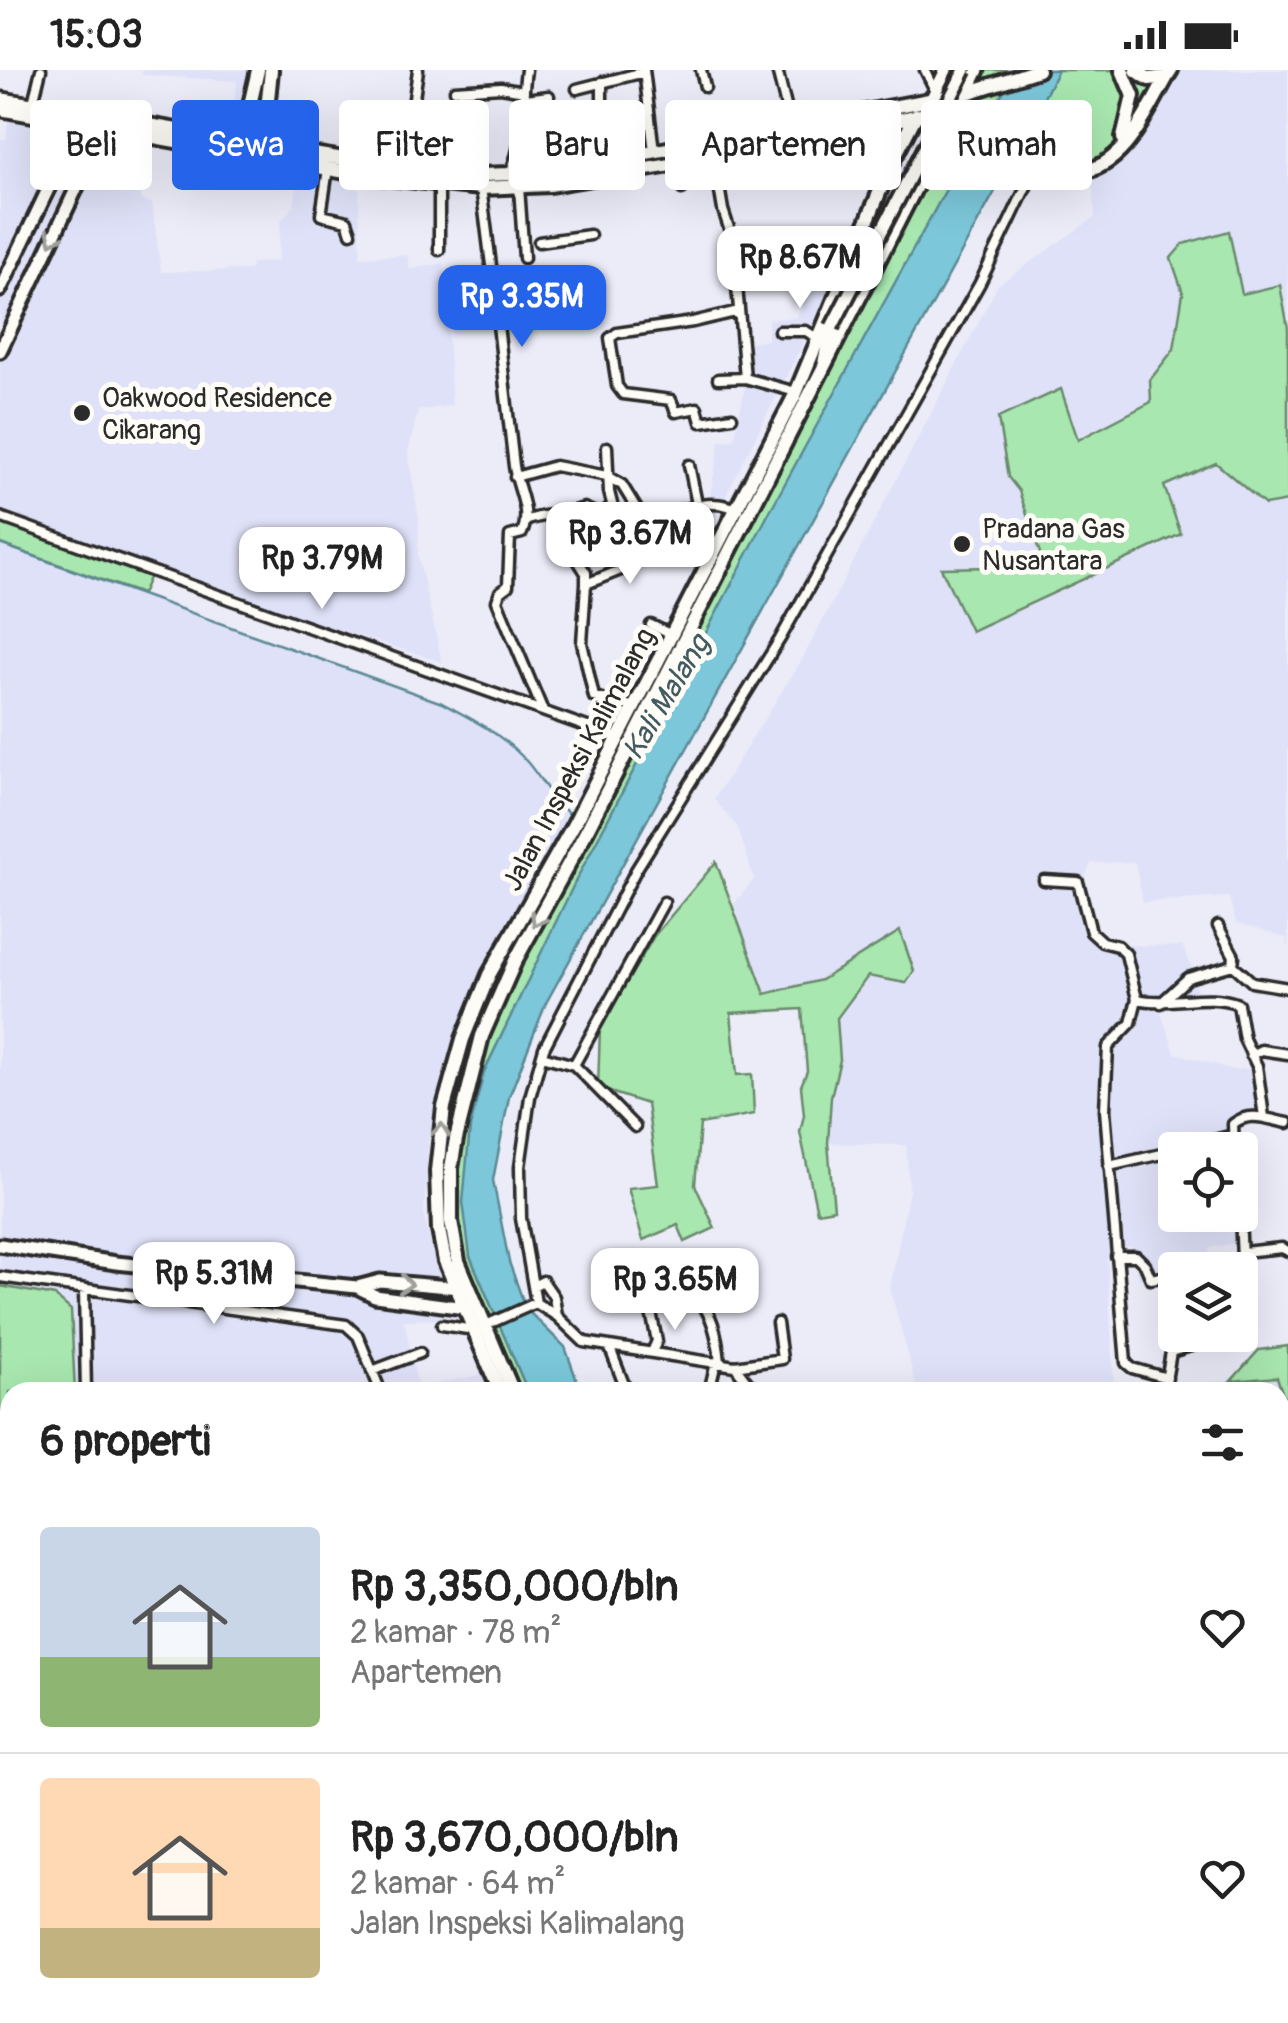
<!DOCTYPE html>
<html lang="id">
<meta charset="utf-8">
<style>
:root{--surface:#fff;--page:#f2f2f2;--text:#222;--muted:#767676;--line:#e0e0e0;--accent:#2563eb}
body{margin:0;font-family:Pangolin,sans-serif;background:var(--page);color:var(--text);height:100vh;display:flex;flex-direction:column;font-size:38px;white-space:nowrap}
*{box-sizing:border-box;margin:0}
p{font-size:32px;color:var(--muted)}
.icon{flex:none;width:55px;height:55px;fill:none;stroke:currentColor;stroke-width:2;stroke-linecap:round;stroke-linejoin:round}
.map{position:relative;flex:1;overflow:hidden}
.panel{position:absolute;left:0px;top:1312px;width:1290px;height:642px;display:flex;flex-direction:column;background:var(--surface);border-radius:30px 30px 0 0;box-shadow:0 10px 40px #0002}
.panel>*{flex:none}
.guide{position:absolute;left:30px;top:30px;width:1230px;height:90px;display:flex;gap:20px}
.fabs{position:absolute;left:1158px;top:1062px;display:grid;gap:20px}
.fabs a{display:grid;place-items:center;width:100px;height:100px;border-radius:10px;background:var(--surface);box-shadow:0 10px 40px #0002;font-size:50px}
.price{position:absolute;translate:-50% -85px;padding:0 22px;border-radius:20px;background:#fff;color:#222;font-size:32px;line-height:65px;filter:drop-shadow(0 2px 5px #0008)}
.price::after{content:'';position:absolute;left:50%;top:60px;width:30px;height:22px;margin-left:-15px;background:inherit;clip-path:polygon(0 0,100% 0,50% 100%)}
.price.active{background:var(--accent);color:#fff}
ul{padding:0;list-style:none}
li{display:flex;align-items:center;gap:30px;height:250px;padding:0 40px}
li+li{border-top:2px solid var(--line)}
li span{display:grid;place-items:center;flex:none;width:280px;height:200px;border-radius:10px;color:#555}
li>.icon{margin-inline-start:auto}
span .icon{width:120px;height:120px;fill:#fffc;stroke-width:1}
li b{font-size:42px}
h2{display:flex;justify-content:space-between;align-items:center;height:120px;padding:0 40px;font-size:42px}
.chip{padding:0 35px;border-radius:10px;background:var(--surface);box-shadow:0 10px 40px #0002;font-size:35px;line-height:90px}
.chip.active{background:var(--accent);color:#fff}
.status{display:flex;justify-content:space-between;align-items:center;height:70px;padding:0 50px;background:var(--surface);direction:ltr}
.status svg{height:28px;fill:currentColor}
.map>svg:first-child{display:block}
</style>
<div class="status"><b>15:03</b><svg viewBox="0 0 49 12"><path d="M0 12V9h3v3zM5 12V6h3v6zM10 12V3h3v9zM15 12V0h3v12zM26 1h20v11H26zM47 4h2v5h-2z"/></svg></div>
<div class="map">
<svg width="1288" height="1953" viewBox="0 0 1288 1953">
<rect width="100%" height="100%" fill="#ebecf8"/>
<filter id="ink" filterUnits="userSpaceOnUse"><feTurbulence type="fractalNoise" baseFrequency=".01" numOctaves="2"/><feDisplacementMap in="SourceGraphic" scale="20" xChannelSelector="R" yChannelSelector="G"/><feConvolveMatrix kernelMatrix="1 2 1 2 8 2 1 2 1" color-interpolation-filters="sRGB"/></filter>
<g filter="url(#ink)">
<path fill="#dfe1f8" d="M141 0H281L278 68 231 58 237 11 142 5Z
M1173 0H1288V879L1286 868 1236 853 1229 827 1143 832 1135 792 1091 793 1080 818 1082 863 1102 875 1182 876 1194 902 1197 924 1157 931 1175 983 1234 1000 1253 998 1261 1048 1225 1051 1227 1080H1175V1145H1233L1235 1173 1209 1178 1210 1196 1139 1208 1131 1176 1107 1185 1114 1319 1277 1307 1285 1330H1288V1542L1283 1425 1280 1424V1322H918L890 1219 909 1120 906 1075 828 1073 831 1027 840 990 837 948 868 906 906 913 914 901 900 861 821 910 765 924 734 834 754 809 738 758 714 729 803 588 998 215 1095 147 1092 111 1124 81Z
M9 44 141 71V130L152 133 161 202 250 200 252 193 278 191 281 151 294 136 299 102 359 115 360 187 407 185 410 199 444 193 452 335 418 341 408 382 419 449 418 486 442 592 152 501 142 524 442 633 496 662 527 692 557 733 568 743 461 952 429 1066 424 1146 436 1196 460 1249 404 1250 418 1317 485 1304 492 1322H10V1945H754L758 1953H0V69H6Z
M825 186 844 192 701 475 720 371 734 370 747 307 742 273 768 270V249L796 248Z
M1288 1578V1953H1124L1117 1945H1280V1579Z"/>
<path fill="#a8e7af" stroke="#6a896d" stroke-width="2.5" d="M978 0H1017L1013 6 1037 0H1171L1119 83 1084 102 980 62 743 493 591 782 484 1002 470 1186 528 1322H513L458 1191 451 1098 482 966Z
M1229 161 1242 224 1280 215 1288 258V431L1265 435 1216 393 1164 416 1181 464 971 561 941 498 992 497 1041 486 1019 421 1008 407 998 348 1061 319 1078 370 1151 332 1150 310 1174 279 1183 223 1171 188 1183 174Z
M0 447 152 501 142 524 0 474Z
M716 792 765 924 821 910 900 861 914 901 906 913 868 906 837 948 840 990 831 1027 828 1073 834 1139 817 1142 800 1062 804 1045 801 1016 807 1001 802 939 731 943 737 1005 752 1004 754 1044 700 1054 695 1115 715 1158 685 1172 678 1155 643 1170 628 1118 658 1115 647 1034 598 1018 600 958 654 866Z
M0 1216 55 1226 71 1240 75 1322H10V1728L0 1703Z
M1288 1276V1330L1285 1331 1277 1307 1231 1311 1259 1280Z"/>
<path fill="#7bc7da" stroke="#5b8994" stroke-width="2.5" d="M1017 0H1058L1008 98 546 933 509 1027 493 1110 509 1192 526 1239 565 1277 581 1322H528L470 1186 463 1132 470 1057 484 1002 576 810 771 439 978 61Z"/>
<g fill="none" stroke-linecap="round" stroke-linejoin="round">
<path stroke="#5b8994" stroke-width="2.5" d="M0 474 442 633C474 650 504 665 528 693 542 710 552 729 568 743"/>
<g stroke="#2b2b2b" stroke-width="15">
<path id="street" d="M644 0 654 81
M701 0 705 17
M777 0 791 56
M925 0 935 20
M577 19 644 2
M455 20 501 17 524 21
M526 29 549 26
M33 33 41 0
M714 87 723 140 733 170 745 308
M677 94 682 119
M577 96 574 59 580 48 596 43 602 38V12
M328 99 321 145 347 151 351 163
M404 99 418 0
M846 102 891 94
M510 103C528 61 520 41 526 0
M439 115V180
M519 117 524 188
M481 118C494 210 503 303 514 396 517 419 532 441 522 463L510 466 508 516 500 522 497 531 543 641
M539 172 590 165
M779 261H806L817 268
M718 309 745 308 796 322
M732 347 701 352 697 338 676 342 671 330 623 324 617 316 610 268 617 263 693 252 739 241
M607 377 609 422 628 497 586 514 582 573 594 627 635 637
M689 395 697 434 715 478
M515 407 555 396 607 406 622 415 638 441 649 448C681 444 706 424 739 440
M567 445 577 489 586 503V514
M0 447 618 668
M528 450C549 443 565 445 584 438L600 445 612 436
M651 555 672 565
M1044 810 1078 812 1091 862 1102 872 1118 876 1126 884 1137 929C1170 937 1207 921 1238 934L1244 969 1257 996 1264 1047
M1233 895 1252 912 1288 918
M1137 929 1131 953 1108 977 1105 1040 1126 1293 1132 1298 1167 1308
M1161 933 1188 908 1233 895 1234 886 1218 856
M1251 985 1261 980 1288 984
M542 986 574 995
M635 1057 574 995 664 832
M1177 1080 1233 1065
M1234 1080 1233 1054C1250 1040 1269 1050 1288 1053
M1109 1096 1175 1081
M1240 1145 1243 1211 1240 1212
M1243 1182 1282 1178 1288 1181
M1116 1186H1136L1145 1195 1151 1209 1175 1204
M0 1207 346 1255 358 1266 381 1322
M533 1216 543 1211 554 1227 557 1246
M84 1220 86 1322
M646 1226C659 1225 676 1222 689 1226 713 1233 718 1271 720 1292
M651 1242 657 1271 652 1282
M777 1253 782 1289 735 1296 584 1272 557 1246 536 1233 521 1148 520 1097 530 1027 544 978 636 800 780 569 980 213 1038 92
M442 1255 474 1260
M486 1255 536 1233
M609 1276 627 1322
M735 1296 748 1313 762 1322
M372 1301 420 1283
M709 1322 716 1292
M1164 1322 1171 1282 1194 1275 1197 1265
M1280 1406 1288 1426
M1280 1612H1288
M1280 1857 1288 1854
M289 1945 293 1953
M630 1945 633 1953
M1050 1953 1070 1945"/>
</g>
<g stroke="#2b2b2b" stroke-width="19">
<path id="secondary" d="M967 23 978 0
M932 28 946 0
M0 220 82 48
M0 281 93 83 105 50
M824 291 830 261
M0 1175 116 1193 357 1217 375 1226 465 1238 470 1236
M357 1217 380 1211 460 1218"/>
</g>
<g stroke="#2b2b2b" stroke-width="20">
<path id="primary" d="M271 0 265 59 277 78 404 99 481 105 509 104 577 96 967 23 1038 0
M1122 0 1133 26 1123 68
M1136 0 1149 9 1167 7
M0 29 228 69 245 57 258 0
M0 39 362 105 481 118 550 115 677 94 951 39 970 45 1078 102C1126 99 1149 36 1171 0
M943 46 1054 100 1070 102
M93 83 114 68 130 62
M500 1322 445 1191 439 1160 437 1101 444 1037 463 969 489 905 573 756 796 323 891 94 916 45
M513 1322 458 1191 451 1151V1098L456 1069 482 966 515 891 586 762 951 48
M765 1945 769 1953
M781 1945 784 1953"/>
</g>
<use href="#street" stroke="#fdfcf7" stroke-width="8"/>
<use href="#secondary" stroke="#fdfcf7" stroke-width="11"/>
<use href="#primary" stroke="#fdfcf7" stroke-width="12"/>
<g stroke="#2b2b2b" stroke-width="19" stroke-linecap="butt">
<path id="secondary-bridge" d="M832 257 965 0"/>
</g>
<use href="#secondary-bridge" stroke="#fdfcf7" stroke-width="11"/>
</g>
<defs><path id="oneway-chevron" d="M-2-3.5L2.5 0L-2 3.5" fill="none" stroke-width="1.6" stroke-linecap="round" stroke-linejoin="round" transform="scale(2.5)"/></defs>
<g stroke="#9e9e9b">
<use href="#oneway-chevron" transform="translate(53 168) rotate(115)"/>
<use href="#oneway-chevron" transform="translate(537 850) rotate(119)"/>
<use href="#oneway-chevron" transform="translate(441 1060) rotate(-84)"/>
<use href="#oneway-chevron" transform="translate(406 1214) rotate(6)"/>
</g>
</g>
<g fill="#2b2b2b" stroke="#fdfcf7" stroke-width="4">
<circle cx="82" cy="343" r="10"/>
<circle cx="962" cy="474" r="10"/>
</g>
<g text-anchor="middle" stroke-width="10" stroke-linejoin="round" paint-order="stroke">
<g font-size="28" fill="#2b2b2b" stroke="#fdfcf7" text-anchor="start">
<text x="102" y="337">Oakwood Residence<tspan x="102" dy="32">Cikarang</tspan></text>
<text x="982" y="468">Pradana Gas<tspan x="982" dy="32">Nusantara</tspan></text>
</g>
<g font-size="28" fill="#2b2b2b" stroke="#fdfcf7">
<text transform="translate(578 689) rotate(-62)" y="10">Jalan Inspeksi Kalimalang</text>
</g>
<g font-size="30" font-style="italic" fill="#435a60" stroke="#fdfcf7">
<text transform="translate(666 627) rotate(-59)" y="10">Kali Malang</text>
</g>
</g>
</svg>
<div class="fabs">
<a><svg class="icon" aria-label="locate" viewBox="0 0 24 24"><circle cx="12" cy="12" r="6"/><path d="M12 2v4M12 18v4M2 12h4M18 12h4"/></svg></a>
<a><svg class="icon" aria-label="layers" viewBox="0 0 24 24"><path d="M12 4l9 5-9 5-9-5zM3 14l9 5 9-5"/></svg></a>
</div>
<b class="price" style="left:800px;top:241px">Rp 8.67M</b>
<b class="price active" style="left:522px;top:280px">Rp 3.35M</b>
<b class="price" style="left:630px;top:517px">Rp 3.67M</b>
<b class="price" style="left:322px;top:542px">Rp 3.79M</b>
<b class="price" style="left:214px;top:1257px">Rp 5.31M</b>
<b class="price" style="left:675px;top:1263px">Rp 3.65M</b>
<div class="guide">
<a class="chip">Beli</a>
<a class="chip active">Sewa</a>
<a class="chip">Filter</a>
<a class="chip">Baru</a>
<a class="chip">Apartemen</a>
<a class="chip">Rumah</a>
</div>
<section class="panel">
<h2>6 properti<svg class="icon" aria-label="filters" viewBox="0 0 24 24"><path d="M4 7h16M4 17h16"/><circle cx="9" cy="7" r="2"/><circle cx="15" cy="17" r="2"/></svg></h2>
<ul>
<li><span style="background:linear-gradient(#c9d6e8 65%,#8fb573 0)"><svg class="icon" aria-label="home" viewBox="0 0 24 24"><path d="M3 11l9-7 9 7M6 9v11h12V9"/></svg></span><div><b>Rp 3,350,000/bln</b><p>2 kamar · 78 m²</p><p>Apartemen</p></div><svg class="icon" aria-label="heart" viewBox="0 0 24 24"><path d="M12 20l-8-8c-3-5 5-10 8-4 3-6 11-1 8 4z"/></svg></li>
<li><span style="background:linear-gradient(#ffd9b3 75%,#c2b280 0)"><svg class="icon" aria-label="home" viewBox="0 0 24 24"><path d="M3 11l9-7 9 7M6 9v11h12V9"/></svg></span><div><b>Rp 3,670,000/bln</b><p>2 kamar · 64 m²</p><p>Jalan Inspeksi Kalimalang</p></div><svg class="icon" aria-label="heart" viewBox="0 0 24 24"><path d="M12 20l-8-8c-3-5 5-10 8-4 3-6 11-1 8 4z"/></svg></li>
</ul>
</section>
</div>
